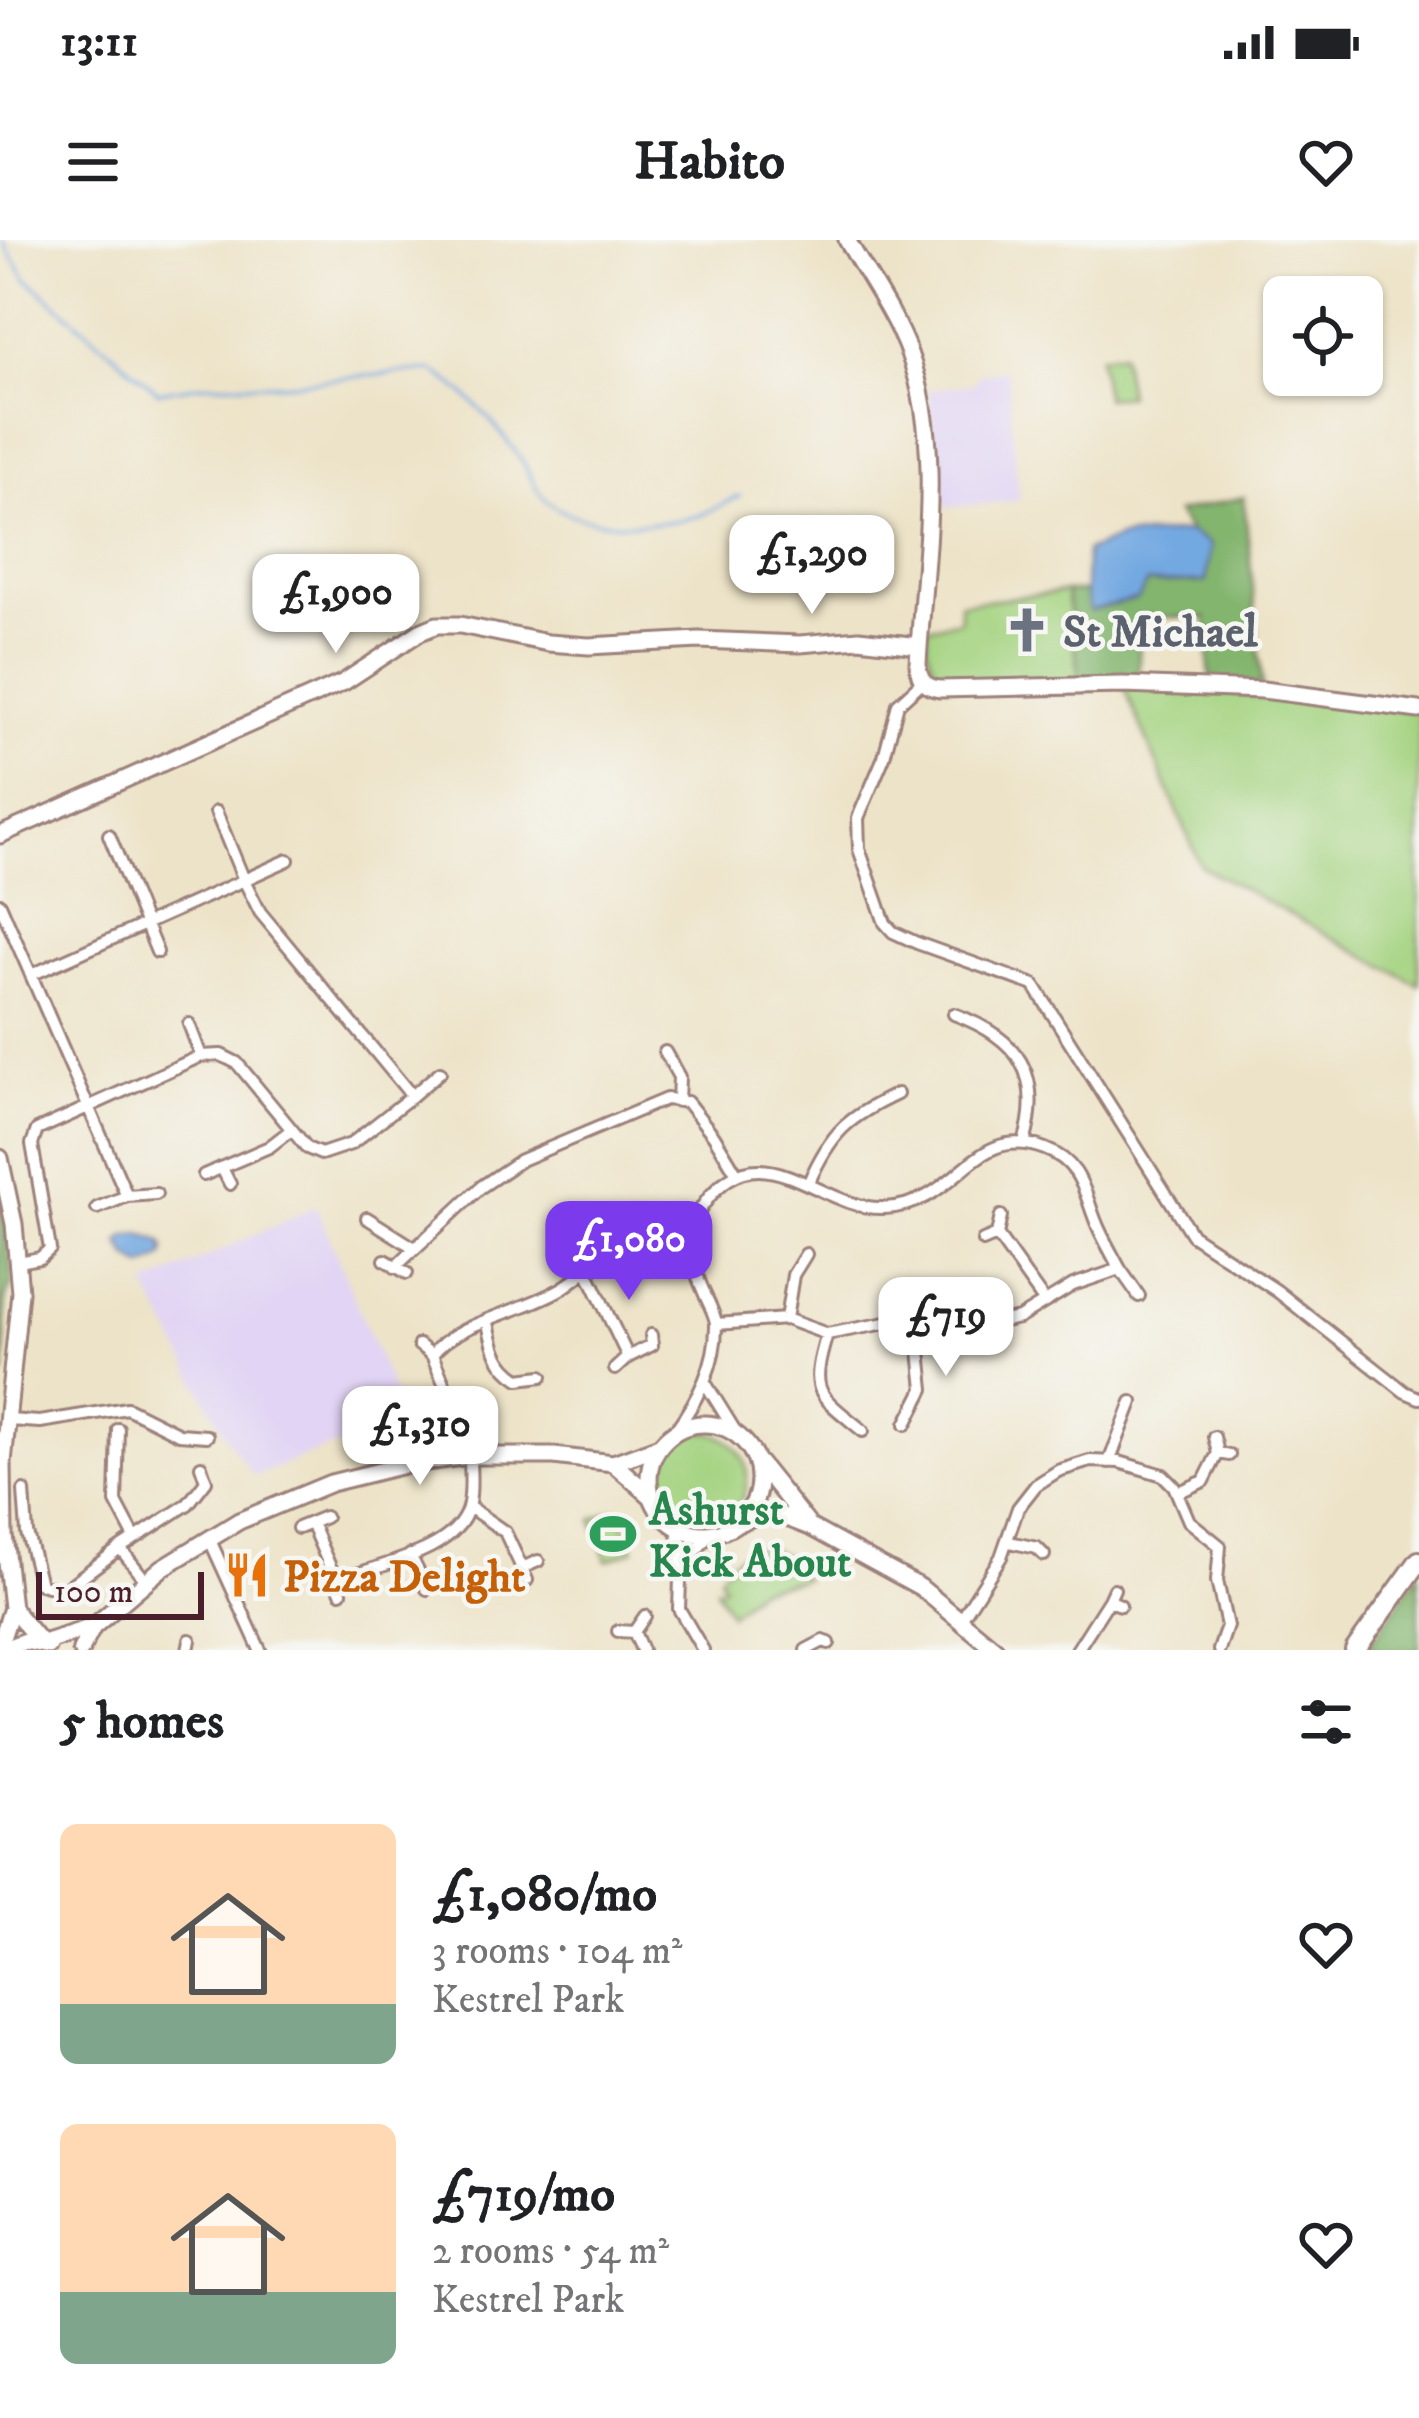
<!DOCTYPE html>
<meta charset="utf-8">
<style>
:root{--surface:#fff;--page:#f6f6f6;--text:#202124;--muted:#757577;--accent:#7c3aed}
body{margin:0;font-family:"IM FELL DW Pica",serif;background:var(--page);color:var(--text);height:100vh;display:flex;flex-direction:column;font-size:45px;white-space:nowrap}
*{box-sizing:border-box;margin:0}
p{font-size:39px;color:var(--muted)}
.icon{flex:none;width:66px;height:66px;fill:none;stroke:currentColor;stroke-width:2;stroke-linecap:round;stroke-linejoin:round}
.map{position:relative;height:1410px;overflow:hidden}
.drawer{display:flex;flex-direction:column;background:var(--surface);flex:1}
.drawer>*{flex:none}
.fabs{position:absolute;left:1263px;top:36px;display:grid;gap:24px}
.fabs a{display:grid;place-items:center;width:120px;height:120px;border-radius:18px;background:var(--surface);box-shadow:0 3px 9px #0004;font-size:60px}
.scale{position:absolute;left:36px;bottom:30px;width:168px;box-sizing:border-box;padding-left:12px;border:6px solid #4a1f2b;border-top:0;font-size:33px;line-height:42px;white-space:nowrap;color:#4a1f2b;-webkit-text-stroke:9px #f6f6f2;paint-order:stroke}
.price{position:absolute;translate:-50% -102px;padding:0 27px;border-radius:24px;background:#fff;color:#222;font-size:39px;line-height:78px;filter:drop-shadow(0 3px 6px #0008)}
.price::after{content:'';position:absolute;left:50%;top:72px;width:36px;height:27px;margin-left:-18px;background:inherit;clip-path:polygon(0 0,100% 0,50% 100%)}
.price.active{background:var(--accent);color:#fff}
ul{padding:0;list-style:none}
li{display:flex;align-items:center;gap:36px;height:300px;padding:0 60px}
li span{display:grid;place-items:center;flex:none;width:336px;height:240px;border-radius:18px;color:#555}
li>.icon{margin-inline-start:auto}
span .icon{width:144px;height:144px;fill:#fffc;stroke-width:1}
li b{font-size:51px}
h2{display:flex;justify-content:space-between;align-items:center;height:144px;padding:0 60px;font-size:51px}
.status{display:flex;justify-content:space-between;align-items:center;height:84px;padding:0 60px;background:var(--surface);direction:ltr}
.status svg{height:33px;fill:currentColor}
header{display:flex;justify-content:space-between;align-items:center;height:156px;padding:0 60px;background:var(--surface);font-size:54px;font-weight:800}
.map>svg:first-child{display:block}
</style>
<div class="status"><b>13:11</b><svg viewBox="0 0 49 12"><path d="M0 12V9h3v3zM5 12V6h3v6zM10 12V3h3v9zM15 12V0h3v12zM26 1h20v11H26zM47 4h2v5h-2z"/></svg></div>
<header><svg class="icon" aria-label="menu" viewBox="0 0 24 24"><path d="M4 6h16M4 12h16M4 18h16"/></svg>Habito<svg class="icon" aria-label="heart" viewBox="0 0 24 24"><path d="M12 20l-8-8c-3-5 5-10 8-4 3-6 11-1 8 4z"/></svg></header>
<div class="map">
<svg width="1419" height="1410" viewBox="0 0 1419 1410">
<rect width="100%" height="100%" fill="#f6f6f2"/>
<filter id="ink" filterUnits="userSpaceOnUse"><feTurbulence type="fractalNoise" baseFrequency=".00833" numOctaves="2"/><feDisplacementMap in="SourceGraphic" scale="24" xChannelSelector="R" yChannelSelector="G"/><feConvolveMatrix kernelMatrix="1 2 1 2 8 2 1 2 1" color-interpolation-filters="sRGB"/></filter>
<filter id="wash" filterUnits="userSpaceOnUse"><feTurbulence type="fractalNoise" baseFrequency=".004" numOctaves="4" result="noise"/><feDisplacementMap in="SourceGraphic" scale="48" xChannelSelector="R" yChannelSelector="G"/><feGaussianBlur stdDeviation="2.7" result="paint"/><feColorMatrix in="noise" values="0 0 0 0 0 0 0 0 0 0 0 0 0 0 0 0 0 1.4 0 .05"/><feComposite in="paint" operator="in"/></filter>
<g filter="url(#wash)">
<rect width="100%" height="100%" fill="#ede3c8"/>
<path fill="#e1d4f4" d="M1007 130 1019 261 947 267 939 255 929 150 974 144 979 134Z
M316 966 409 1190 321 1210 254 1236 229 1202 146 1046Z"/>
<path fill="#a4d380" stroke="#777956" stroke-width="3" d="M1121 113 1128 155 1105 158 1099 116Z
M1066 352 1081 443 969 442 938 436 927 407 928 387 960 380V363Z
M1123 445 1419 470V745L1201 626Z
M655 1238a46 46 0 1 1 92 0a46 46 0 1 1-92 0Z
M619 1269 634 1310 607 1320 592 1279Z
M765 1306 784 1315 805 1339 759 1348 730 1374 716 1349 724 1346 719 1337C732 1317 742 1310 765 1306Z"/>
<path fill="#83b56e" stroke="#666a4c" stroke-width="3" d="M1244 257 1262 445 1210 441 1206 378 1141 376 1138 439 1081 443 1066 352H1085L1090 370 1147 343 1205 342 1210 305 1189 292 1176 273Z
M0 947 8 989 12 1043 5 1059V1134L0 1135Z
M1419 1333V1410H1366Z"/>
<path fill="#73a9e1" stroke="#5e6486" stroke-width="3" d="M1189 292 1210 305 1206 342 1147 343 1138 359 1090 371 1085 352 1086 311 1122 297Z
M140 994 161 1002 165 1009 163 1018 143 1027 128 1017 120 1003 126 997Z"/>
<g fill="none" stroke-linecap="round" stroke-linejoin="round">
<path stroke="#73a9e1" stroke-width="3" d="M2 0 26 38 158 152 208 144H282L431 130C467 150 498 187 522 221 530 232 535 251 546 260 579 290 658 287 698 276 712 271 726 262 740 256"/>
</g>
</g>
<g filter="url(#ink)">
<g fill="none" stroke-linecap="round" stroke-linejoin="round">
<g stroke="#9c817a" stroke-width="16">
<path id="street" d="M922 442 898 464 884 517 858 578 859 609 885 683 893 692 917 703 1034 745 1192 995 1277 1051 1405 1152 1419 1158
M216 572 244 640 288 620
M109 595 157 712
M0 664 31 735
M954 774C1019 798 1044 835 1024 903
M189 784 201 816
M665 812 679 837 678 861
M412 856 440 832
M222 928 230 944
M204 935 269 907 291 890
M809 942C831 892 848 877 897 854
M97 968 127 956 156 954
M367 978 413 1007
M997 995 1044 1061
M983 1001 997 995 1001 976
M385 1020 407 1033
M19 1022 40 1018 50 1009 32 904 37 890 201 816 221 815 237 823 307 908 321 914 351 904 412 856 260 672 244 640 31 735 127 956
M395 1027 481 947 521 920 666 859 687 862 714 896 737 934
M586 1029 628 1117
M786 1079 793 1035 806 1014
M488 1083C493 1107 497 1125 519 1139L542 1136
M716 1084 786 1079 827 1094 902 1080 961 1084
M989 1084 1019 1078 1073 1045 1120 1029 1139 1056
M827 1094C809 1154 817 1153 863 1191
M419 1105 432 1115 444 1143
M432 1115C455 1082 527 1071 564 1047 591 1030 610 1003 641 994 658 989 672 989 688 992
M615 1129 628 1117 652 1105 651 1095
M706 1144 737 1194
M8 1180 40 1182 127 1168 179 1194 207 1196
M906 1184 924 1149 917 1082
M118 1189 116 1262 135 1298
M675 1191C698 1159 717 1124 716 1083 715 1075 709 1064 706 1057 691 1024 681 995 704 964 761 884 819 971 884 968 960 965 972 881 1045 909 1085 924 1084 957 1099 989 1105 1002 1113 1016 1120 1029
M1214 1197 1218 1213 1229 1215
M1109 1222 1132 1162
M24 1251 27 1293 40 1344 59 1349 68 1347 120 1308
M1177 1253 1204 1241 1218 1213
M469 1267 505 1292 522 1328
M311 1283 341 1352
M677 1287 681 1311 679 1369 703 1410
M298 1288 325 1277
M209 1298 260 1410
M1009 1302 1037 1308 1044 1315
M410 1315 427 1349
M683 1326 710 1294
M527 1340 522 1328 538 1321
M146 1341 120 1308 188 1264 206 1241 201 1226
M336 1341C373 1326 462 1312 469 1263 472 1248 470 1231 470 1216
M1114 1349 1109 1360 1120 1365
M960 1381 1001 1317 1018 1268 1036 1245 1058 1231 1090 1221 1119 1222 1163 1235 1174 1246 1189 1281 1220 1306 1217 1341 1227 1386 1219 1410
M618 1391 634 1392 645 1376
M634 1392 642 1410
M188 1410 190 1400
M806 1410 823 1401 829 1403
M1077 1410 1109 1360"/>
</g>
<g stroke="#9c817a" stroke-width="21">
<path id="secondary" d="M847 0C868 37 894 73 909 113 945 210 923 325 918 424 919 440 924 447 940 449L1123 445 1263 450 1419 470
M0 595 344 442 420 392 437 385H460L548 403 589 406 699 400 800 404 859 399 919 406
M0 918 14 984 20 1052 3 1223 4 1295 12 1368 0 1404
M649 1239a55 55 0 1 1 110 0a55 55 0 1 1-110 0Z
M758 1222 807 1283
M613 1223 652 1257
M741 1282 761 1274 782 1276 810 1287 920 1347 996 1410
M12 1368 41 1403
M43 1403 93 1387 162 1328 239 1281 331 1243 404 1225 470 1216H554L613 1223 659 1206
M1 1410 25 1401 48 1406
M81 1410 93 1387"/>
</g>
<g stroke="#9c817a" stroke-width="24">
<path id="primary" d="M1355 1410 1419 1321"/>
</g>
<use href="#street" stroke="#fff" stroke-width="10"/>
<use href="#secondary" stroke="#fff" stroke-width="15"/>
<use href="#primary" stroke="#fff" stroke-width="18"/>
</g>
</g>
<defs>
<g id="church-bare" transform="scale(3.6)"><path d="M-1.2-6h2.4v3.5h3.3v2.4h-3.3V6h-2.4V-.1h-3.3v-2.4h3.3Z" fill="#6b7280" stroke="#f6f6f2" stroke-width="2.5" paint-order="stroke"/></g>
<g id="stadium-bare" transform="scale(3.6)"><path d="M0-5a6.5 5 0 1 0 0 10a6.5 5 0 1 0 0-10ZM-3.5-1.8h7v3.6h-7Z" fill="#2e9e5b" stroke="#f6f6f2" stroke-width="2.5" paint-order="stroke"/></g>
<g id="restaurant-bare" transform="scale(3.6)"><path d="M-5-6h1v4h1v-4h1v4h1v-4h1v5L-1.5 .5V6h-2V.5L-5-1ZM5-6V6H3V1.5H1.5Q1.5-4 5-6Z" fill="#e8710a" stroke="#f6f6f2" stroke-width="2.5" paint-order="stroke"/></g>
</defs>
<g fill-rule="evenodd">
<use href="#church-bare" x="1027" y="390"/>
<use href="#stadium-bare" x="613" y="1294"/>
<use href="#restaurant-bare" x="247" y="1335"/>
</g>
<g text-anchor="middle" stroke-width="9" stroke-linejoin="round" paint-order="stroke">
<g font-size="45" font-weight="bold" fill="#5b616d" stroke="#f6f6f2" text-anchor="start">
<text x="1063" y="406">St Michael</text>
</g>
<g font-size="45" font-weight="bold" fill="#27864d" stroke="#f6f6f2" text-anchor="start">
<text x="649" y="1284">Ashurst<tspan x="649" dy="52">Kick About</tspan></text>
</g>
<g font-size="45" font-weight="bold" fill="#c56008" stroke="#f6f6f2" text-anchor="start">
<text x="283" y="1351">Pizza Delight</text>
</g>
</g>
</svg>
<div class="fabs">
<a><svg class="icon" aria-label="locate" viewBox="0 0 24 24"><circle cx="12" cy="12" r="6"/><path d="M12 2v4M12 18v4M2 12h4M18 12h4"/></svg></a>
</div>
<div class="scale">100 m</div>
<b class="price" style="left:812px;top:377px">£1,290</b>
<b class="price" style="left:336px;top:416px">£1,900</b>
<b class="price active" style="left:629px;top:1063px">£1,080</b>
<b class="price" style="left:946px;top:1139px">£719</b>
<b class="price" style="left:420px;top:1248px">£1,310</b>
</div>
<section class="drawer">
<h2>5 homes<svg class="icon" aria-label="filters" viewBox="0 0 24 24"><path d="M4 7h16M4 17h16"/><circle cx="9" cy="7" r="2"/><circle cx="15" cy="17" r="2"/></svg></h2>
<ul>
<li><span style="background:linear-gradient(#ffd9b3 75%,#7fa58c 0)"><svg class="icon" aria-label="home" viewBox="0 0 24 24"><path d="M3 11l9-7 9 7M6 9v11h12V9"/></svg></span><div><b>£1,080/mo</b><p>3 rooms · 104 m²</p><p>Kestrel Park</p></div><svg class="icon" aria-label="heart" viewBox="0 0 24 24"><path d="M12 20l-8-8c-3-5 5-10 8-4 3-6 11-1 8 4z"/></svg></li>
<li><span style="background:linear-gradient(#ffd9b3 70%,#7fa58c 0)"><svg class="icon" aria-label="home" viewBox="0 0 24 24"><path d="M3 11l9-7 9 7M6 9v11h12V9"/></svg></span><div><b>£719/mo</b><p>2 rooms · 54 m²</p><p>Kestrel Park</p></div><svg class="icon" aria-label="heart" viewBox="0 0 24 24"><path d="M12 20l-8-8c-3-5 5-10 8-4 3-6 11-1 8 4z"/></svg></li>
</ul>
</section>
